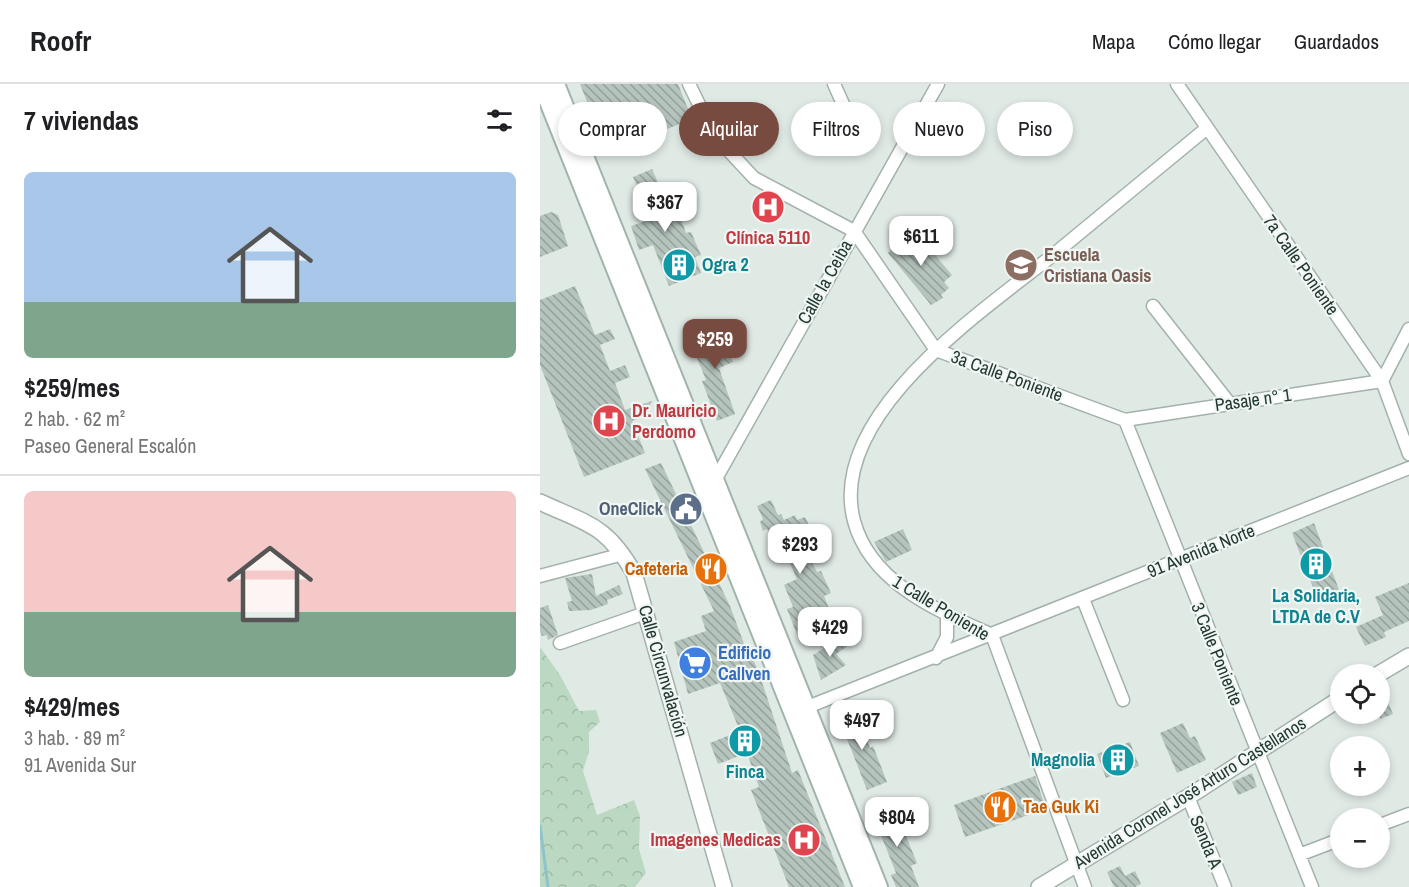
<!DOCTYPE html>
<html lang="es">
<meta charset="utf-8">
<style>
:root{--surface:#fff;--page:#f6f6f6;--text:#202124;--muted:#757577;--line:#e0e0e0;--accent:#784b40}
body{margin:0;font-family:"Archivo Narrow",sans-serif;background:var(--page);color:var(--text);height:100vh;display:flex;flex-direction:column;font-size:22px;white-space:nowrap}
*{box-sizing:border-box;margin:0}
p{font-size:20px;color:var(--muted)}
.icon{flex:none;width:33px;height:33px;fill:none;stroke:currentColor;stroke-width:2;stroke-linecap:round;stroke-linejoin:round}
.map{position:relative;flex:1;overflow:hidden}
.drawer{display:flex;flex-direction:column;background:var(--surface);width:540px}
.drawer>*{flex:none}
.hud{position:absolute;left:18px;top:18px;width:570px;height:54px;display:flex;gap:12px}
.controls{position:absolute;left:790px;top:580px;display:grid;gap:12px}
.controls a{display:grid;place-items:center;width:60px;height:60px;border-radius:50%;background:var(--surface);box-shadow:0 3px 9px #0003;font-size:30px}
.price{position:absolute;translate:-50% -51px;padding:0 14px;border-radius:12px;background:#fff;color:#222;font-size:20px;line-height:39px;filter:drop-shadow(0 2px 3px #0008)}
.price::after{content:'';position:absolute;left:50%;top:36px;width:18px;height:14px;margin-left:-9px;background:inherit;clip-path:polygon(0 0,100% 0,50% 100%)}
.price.current{background:var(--accent);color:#fff}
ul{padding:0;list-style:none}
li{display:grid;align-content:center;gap:12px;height:318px;padding:0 24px}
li+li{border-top:2px solid var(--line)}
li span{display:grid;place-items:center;height:186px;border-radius:9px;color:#555}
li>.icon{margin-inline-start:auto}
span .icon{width:108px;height:108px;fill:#fffc;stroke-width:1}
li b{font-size:26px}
h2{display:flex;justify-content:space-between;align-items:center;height:72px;padding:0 24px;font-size:26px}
.chip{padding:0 21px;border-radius:27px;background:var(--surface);box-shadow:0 3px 9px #0003;font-size:21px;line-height:54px}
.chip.current{background:var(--accent);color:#fff}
header{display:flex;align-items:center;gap:36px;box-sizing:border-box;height:84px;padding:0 30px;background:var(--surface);border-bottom:2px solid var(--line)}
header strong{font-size:28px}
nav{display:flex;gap:33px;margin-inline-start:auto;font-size:21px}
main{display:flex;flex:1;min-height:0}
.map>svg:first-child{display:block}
</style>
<header>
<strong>Roofr</strong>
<nav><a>Mapa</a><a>Cómo llegar</a><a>Guardados</a></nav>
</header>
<main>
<section class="drawer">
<h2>7 viviendas<svg class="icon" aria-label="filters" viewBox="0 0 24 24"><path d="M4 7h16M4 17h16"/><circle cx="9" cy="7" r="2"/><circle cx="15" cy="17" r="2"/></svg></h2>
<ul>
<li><span style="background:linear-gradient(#a9c7e8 70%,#7fa58c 0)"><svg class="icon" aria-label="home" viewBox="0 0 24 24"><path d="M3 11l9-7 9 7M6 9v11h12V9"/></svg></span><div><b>$259/mes</b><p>2 hab. · 62 m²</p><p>Paseo General Escalón</p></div></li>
<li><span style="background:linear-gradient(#f6c9c9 65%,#7fa58c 0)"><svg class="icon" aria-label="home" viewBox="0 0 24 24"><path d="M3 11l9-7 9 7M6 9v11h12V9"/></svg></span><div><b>$429/mes</b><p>3 hab. · 89 m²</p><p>91 Avenida Sur</p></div></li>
</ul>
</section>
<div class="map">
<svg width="869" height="803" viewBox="0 0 869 803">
<defs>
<pattern id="park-crowns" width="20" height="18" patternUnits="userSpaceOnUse" patternTransform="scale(1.5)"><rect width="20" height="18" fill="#bbd9c2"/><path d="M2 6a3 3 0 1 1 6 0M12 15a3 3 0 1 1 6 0" fill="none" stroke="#a0bba7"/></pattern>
<pattern id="building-back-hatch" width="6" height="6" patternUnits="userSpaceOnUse" patternTransform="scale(1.5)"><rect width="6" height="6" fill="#b6c4be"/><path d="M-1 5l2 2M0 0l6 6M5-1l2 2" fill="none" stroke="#94a09b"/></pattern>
</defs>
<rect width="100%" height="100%" fill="#e0eae5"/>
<path fill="url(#park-crowns)" d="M0 563 20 591 39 627 56 626 60 638 49 648V667L43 687 57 731 94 716 100 732 99 765 106 789 95 803H0Z"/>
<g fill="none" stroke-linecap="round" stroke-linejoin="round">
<path stroke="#8dc3ca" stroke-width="3" d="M0 742 8 803"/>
</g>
<path fill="url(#building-back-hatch)" d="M40 0H138L152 35 67 69Z
M112 85 131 128 138 126 146 149 151 148 161 171 155 173 161 189 129 202 113 161 99 166 91 142 112 135 93 93Z
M11 128 18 131 28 162 0 173V132Z
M372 144 412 191 404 198 409 204 401 211 403 214 391 221 348 169Z
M35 202 55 251 70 245 75 255 60 261 70 287 85 281 90 293 75 299 85 326 112 317 105 332 92 337 105 369 44 393 0 281V216Z
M179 245 183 256 190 253 196 267 189 270 193 278 179 284 195 330 177 337 162 297 166 296 150 257Z
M121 379 190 522 210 576 213 575 220 592 252 689 258 686 305 803H249L211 706 219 703 207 669 178 680 170 659 200 647 180 599 148 610 134 558 166 547 161 532 174 527 105 385Z
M231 416 238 431 241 430 244 436 255 431 257 436 265 433 270 443 260 448 261 451 258 452 277 488 281 487 291 509 284 512 293 535V538L287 541 289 547 260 558 247 525 253 523 244 501 257 495 241 459 234 462 227 445 223 447 220 438 223 435 217 422Z
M774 439 801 511 779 519 752 449Z
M363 445 372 466 346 478 334 458Z
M52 490 56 512 79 501 83 510 67 516 68 520 51 526 29 527 27 518 32 517 25 494Z
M869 499V537L844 548 846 553 825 562 816 543 843 531 835 513Z
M8 521 18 551 8 556 7 551 2 552 0 547V524Z
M302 553 309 561 296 570 306 581 281 596 273 571Z
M840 600 853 630 840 635Z
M315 626 330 664 333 662 347 698 327 706 298 632Z
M643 639 650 654 655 652 666 676 637 689 620 649Z
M590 658 599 682 566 694 557 670Z
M712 689 717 703 698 711 692 698Z
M495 692 506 725 425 753 414 721Z
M354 723 377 779 371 782 379 803H356L351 791 356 789 333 731Z
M580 782 585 792 595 787 601 800 595 803H574L567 788Z"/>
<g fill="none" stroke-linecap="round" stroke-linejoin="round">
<g stroke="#a4b1ab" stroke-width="15">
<path id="minor" d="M149 0 174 51 214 94 314 147 396 266 585 336 842 297
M294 0 303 20
M637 0 842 297 869 370
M613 222 690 320
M842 297 869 245
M585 336 772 803
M174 398 398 0
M0 492 83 470
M543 515 583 616
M20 559 105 529
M396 574 407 553V530
M265 624 869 384
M648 713 685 803
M840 741 869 730
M759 771 801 755
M545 803 452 551C399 527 331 500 314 437 286 331 443 227 513 171 564 129 616 86 667 44"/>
</g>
<g stroke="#a4b1ab" stroke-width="18">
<path id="tertiary" d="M0 418C47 440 66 440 94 489L184 803
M837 591 869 572
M499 803 648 713 801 614"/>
</g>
<g stroke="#a1b4ac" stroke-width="20">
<path id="secondary" d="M1 0 322 803
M16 0 339 803"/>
</g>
<use href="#minor" stroke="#fff" stroke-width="12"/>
<use href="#tertiary" stroke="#fff" stroke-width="15"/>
<use href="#secondary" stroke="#fff" stroke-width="16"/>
</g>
<defs>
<g id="hospital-disc" transform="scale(1.725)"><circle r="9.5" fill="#e0444e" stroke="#f0f6f3"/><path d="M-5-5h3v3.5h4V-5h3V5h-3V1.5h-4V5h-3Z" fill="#fff"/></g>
<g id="building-disc" transform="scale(1.725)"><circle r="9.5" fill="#0f9aa8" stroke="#f0f6f3"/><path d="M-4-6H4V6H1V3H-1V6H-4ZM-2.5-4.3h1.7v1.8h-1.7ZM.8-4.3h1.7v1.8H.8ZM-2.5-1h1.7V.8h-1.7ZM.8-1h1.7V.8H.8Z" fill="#fff"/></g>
<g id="university-disc" transform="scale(1.725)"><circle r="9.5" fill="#8d6e63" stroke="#f0f6f3"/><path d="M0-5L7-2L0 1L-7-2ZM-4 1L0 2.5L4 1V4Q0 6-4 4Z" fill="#fff"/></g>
<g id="civic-disc" transform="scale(1.725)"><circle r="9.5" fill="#5c6f8a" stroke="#f0f6f3"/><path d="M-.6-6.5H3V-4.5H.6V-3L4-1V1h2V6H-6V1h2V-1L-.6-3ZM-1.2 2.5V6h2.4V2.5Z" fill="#fff"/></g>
<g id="restaurant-disc" transform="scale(1.725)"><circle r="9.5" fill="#e8710a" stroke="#f0f6f3"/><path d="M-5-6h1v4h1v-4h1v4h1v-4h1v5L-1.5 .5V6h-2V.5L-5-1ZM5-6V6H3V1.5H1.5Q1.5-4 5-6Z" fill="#fff"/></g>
<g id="supermarket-disc" transform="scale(1.725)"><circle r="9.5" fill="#3f7fe0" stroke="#f0f6f3"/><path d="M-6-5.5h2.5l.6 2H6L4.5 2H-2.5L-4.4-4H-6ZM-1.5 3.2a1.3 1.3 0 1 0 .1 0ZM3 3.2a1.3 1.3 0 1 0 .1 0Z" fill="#fff"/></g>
</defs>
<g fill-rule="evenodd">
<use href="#hospital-disc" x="228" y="123"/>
<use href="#building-disc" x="139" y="181"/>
<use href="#university-disc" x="481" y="181"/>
<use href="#hospital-disc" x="69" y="337"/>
<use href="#civic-disc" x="146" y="425"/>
<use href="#building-disc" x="776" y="480"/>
<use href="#restaurant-disc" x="171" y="485"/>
<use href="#supermarket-disc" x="155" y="579"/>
<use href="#building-disc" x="205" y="657"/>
<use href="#building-disc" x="578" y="676"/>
<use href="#restaurant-disc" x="460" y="723"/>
<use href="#hospital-disc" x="264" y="756"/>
</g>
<g text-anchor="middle" stroke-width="4.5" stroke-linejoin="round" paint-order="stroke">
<g font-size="18" font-weight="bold" fill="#be3a42" stroke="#f0f6f3">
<text x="228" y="160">Clínica 5110</text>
<text x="92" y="333" text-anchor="start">Dr. Mauricio<tspan x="92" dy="21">Perdomo</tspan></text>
<text x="241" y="762" text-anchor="end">Imagenes Medicas</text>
</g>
<g font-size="18" font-weight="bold" fill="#785e54" stroke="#f0f6f3" text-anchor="start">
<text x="504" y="177">Escuela<tspan x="504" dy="21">Cristiana Oasis</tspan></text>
</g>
<g font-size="18" font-weight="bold" fill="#0d838f" stroke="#f0f6f3">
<text x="162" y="187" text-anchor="start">Ogra 2</text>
<text x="776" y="518">La Solidaria,<tspan x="776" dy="21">LTDA de C.V</tspan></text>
<text x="555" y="682" text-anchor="end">Magnolia</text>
<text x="205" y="694">Finca</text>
</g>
<g font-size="18" fill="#233831" stroke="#f0f6f3">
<text transform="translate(761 181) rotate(55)" y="6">7a Calle Poniente</text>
<text transform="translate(285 198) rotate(-61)" y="6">Calle la Ceiba</text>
<text transform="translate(467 292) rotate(20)" y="6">3a Calle Poniente</text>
<text transform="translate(713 316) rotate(-8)" y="6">Pasaje n° 1</text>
<text transform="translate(661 467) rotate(-22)" y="6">91 Avenida Norte</text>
<text transform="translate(401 524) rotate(31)" y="6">1 Calle Poniente</text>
<text transform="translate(677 570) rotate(68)" y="6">3 Calle Poniente</text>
<text transform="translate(123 587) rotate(74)" y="6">Calle Circunvalación</text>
<text transform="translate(650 709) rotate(-32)" y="6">Avenida Coronel José Arturo Castellanos</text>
<text transform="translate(666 758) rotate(67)" y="6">Senda A</text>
</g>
<g font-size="18" font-weight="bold" fill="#4e5e75" stroke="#f0f6f3" text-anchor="end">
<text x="123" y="431">OneClick</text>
</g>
<g font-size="18" font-weight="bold" fill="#c56008" stroke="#f0f6f3" text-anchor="end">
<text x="148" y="491">Cafeteria</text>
<text x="483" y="729" text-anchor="start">Tae Guk Ki</text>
</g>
<g font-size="18" font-weight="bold" fill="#366cbe" stroke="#f0f6f3" text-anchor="start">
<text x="178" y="575">Edificio<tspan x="178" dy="21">Callven</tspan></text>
</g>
</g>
</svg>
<div class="controls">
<a><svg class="icon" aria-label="locate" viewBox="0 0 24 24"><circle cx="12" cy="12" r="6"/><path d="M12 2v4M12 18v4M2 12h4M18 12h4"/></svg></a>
<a>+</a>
<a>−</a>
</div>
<b class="price" style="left:125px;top:149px">$367</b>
<b class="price" style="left:381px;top:183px">$611</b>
<b class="price current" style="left:175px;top:286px">$259</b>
<b class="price" style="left:260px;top:491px">$293</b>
<b class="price" style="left:290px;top:574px">$429</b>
<b class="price" style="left:322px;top:667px">$497</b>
<b class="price" style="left:357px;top:764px">$804</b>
<div class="hud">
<a class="chip">Comprar</a>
<a class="chip current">Alquilar</a>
<a class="chip">Filtros</a>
<a class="chip">Nuevo</a>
<a class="chip">Piso</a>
</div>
</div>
</main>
